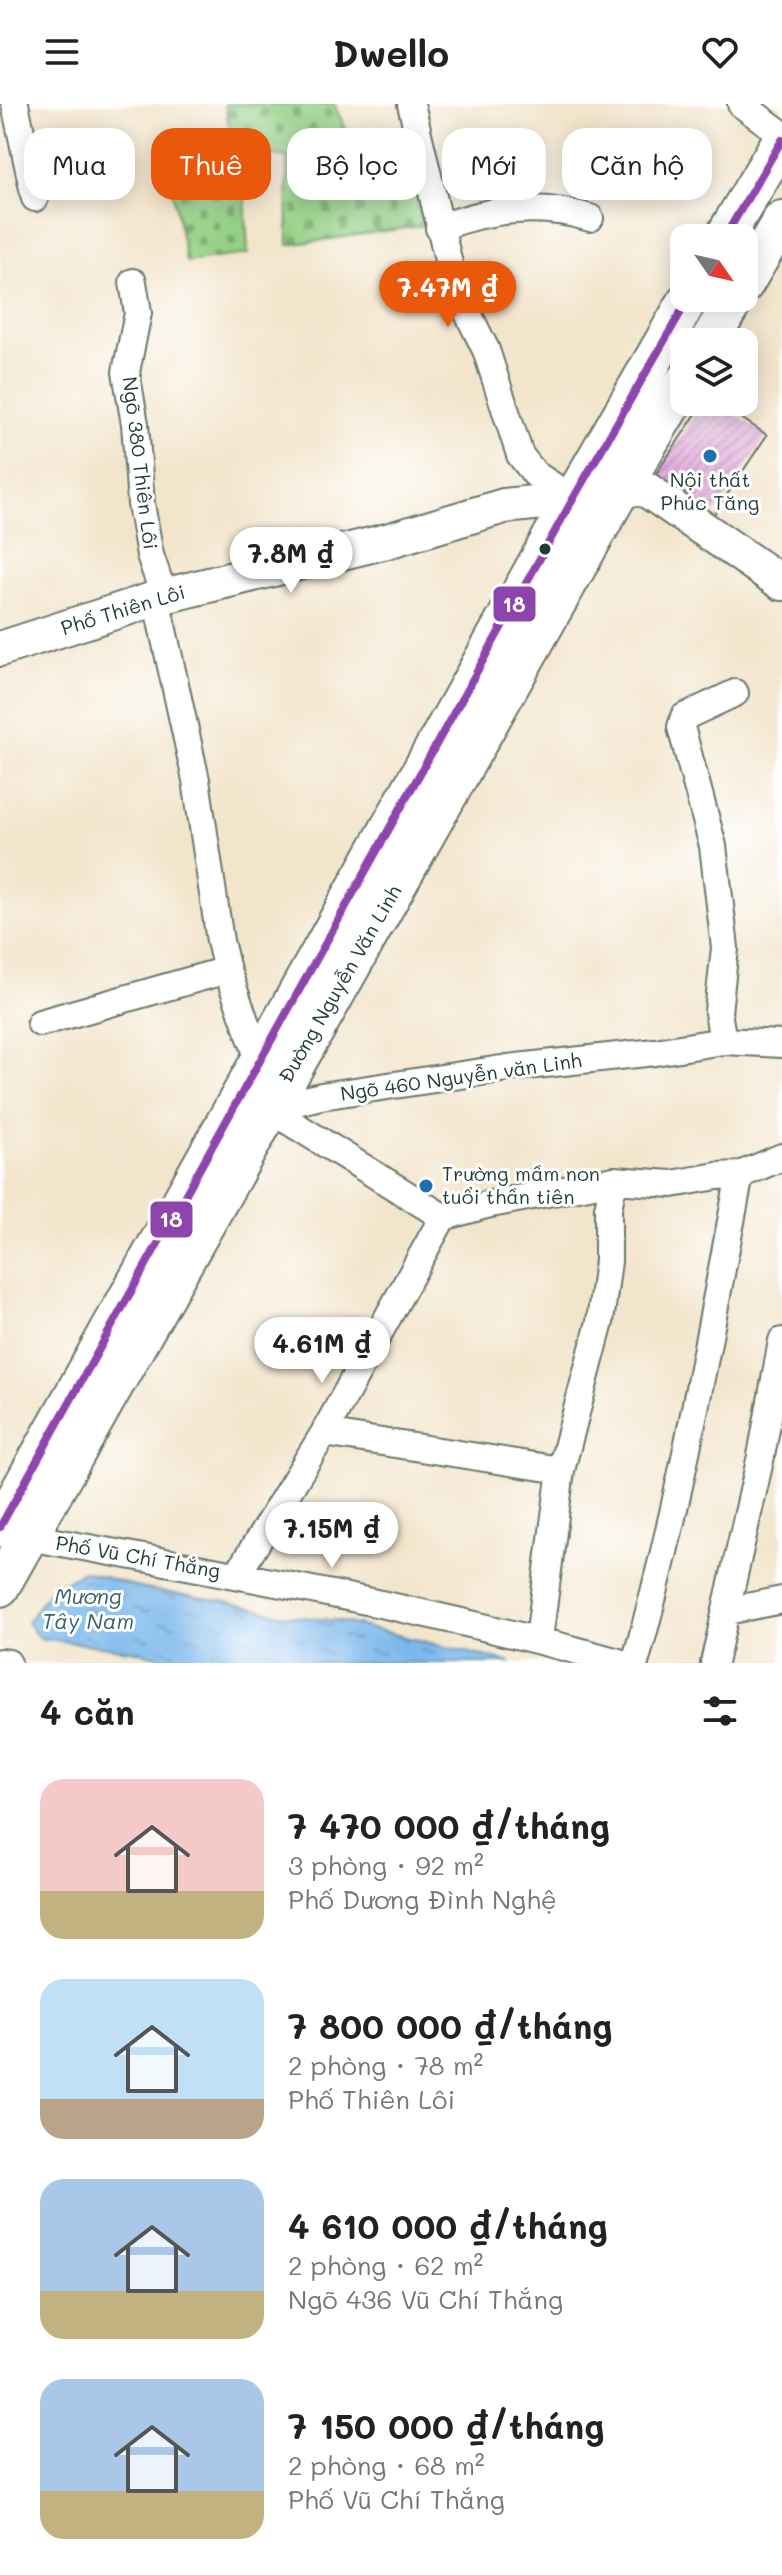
<!DOCTYPE html>
<html lang="vi">
<meta charset="utf-8">
<style>
:root{--surface:#fff;--page:#f2f2f2;--text:#222;--muted:#767676;--accent:#ea580c}
body{margin:0;font-family:Mali,sans-serif;background:var(--page);color:var(--text);height:100vh;display:flex;flex-direction:column;font-size:30px;white-space:nowrap}
*{box-sizing:border-box;margin:0}
p{font-size:26px;color:var(--muted)}
.icon{flex:none;width:44px;height:44px;fill:none;stroke:currentColor;stroke-width:2;stroke-linecap:round;stroke-linejoin:round}
.map{position:relative;height:1559px;overflow:hidden}
.panel{display:flex;flex-direction:column;background:var(--surface);flex:1}
.panel>*{flex:none}
.hud{position:absolute;left:24px;top:24px;width:734px;height:72px;display:flex;gap:16px}
.needle{width:52px;rotate:124deg}
.tools{position:absolute;left:670px;top:120px;display:grid;gap:16px}
.tools a{display:grid;place-items:center;width:88px;height:88px;border-radius:16px;background:var(--surface);box-shadow:0 4px 20px #0003;font-size:40px}
.price{position:absolute;translate:-50% -68px;padding:0 18px;border-radius:28px;background:#fff;color:#222;font-size:26px;line-height:52px;filter:drop-shadow(0 2px 4px #0008)}
.price::after{content:'';position:absolute;left:50%;top:48px;width:24px;height:18px;margin-left:-12px;background:inherit;clip-path:polygon(0 0,100% 0,50% 100%)}
.price.on{background:var(--accent);color:#fff}
ul{padding:0;list-style:none}
li{display:flex;align-items:center;gap:24px;height:200px;padding:0 40px}
li span{display:grid;place-items:center;flex:none;width:224px;height:160px;border-radius:24px;color:#555}
li>.icon{margin-inline-start:auto}
span .icon{width:96px;height:96px;fill:#fffc;stroke-width:1}
li b{font-size:34px}
h2{display:flex;justify-content:space-between;align-items:center;height:96px;padding:0 40px;font-size:34px}
.chip{padding:0 28px;border-radius:24px;background:var(--surface);box-shadow:0 4px 20px #0003;font-size:28px;line-height:72px}
.chip.on{background:var(--accent);color:#fff}
header{display:flex;justify-content:space-between;align-items:center;height:104px;padding:0 40px;background:var(--surface);font-size:36px;font-weight:700}
.map>svg:first-child{display:block}
</style>
<header><svg class="icon" aria-label="menu" viewBox="0 0 24 24"><path d="M4 6h16M4 12h16M4 18h16"/></svg>Dwello<svg class="icon" aria-label="heart" viewBox="0 0 24 24"><path d="M12 20l-8-8c-3-5 5-10 8-4 3-6 11-1 8 4z"/></svg></header>
<div class="map">
<svg width="782" height="1559" viewBox="0 0 782 1559">
<defs>
<pattern id="cemetery-stones" width="16" height="16" patternUnits="userSpaceOnUse" patternTransform="scale(2)"><rect width="16" height="16" fill="#94d085"/><path d="M2 7V4a2 2 0 0 1 4 0v3zM10 15v-3a2 2 0 0 1 4 0v3z" fill="#78aa6e"/></pattern>
<pattern id="water-ripples" width="26" height="14" patternUnits="userSpaceOnUse" patternTransform="scale(2)"><rect width="26" height="14" fill="#7ab7ec"/><path d="M2 4q2-2 4 0t4 0M15 11q2-2 4 0t4 0" fill="none" stroke="#6396c0"/></pattern>
<pattern id="building-hatch" width="6" height="6" patternUnits="userSpaceOnUse" patternTransform="scale(2)"><rect width="6" height="6" fill="#e2acdb"/><path d="M-1 1l2-2M0 6l6-6M5 7l2-2" fill="none" stroke="#b78db2"/></pattern>
</defs>
<rect width="100%" height="100%" fill="#fff"/>
<filter id="ink" filterUnits="userSpaceOnUse"><feTurbulence type="fractalNoise" baseFrequency=".0125" numOctaves="2"/><feDisplacementMap in="SourceGraphic" scale="16" xChannelSelector="R" yChannelSelector="G"/><feConvolveMatrix kernelMatrix="1 2 1 2 8 2 1 2 1" color-interpolation-filters="sRGB"/></filter>
<filter id="wash" filterUnits="userSpaceOnUse"><feTurbulence type="fractalNoise" baseFrequency=".006" numOctaves="4" result="noise"/><feDisplacementMap in="SourceGraphic" scale="32" xChannelSelector="R" yChannelSelector="G"/><feGaussianBlur stdDeviation="1.8" result="paint"/><feColorMatrix in="noise" values="0 0 0 0 0 0 0 0 0 0 0 0 0 0 0 0 0 1.4 0 .05"/><feComposite in="paint" operator="in"/></filter>
<g filter="url(#wash)">
<rect width="100%" height="100%" fill="#f3e5cc"/>
<path fill="url(#cemetery-stones)" stroke="#5a865c" stroke-width="2" d="M225 0H335L336 5 361 56 413 63 421 122 288 141 287 53 243 47 248 150 186 158 169 68 234 52Z"/>
<path fill="url(#water-ripples)" stroke="#4c7a90" stroke-width="2" d="M83 1467 145 1485 224 1497 284 1511 340 1517 512 1559H184L137 1547 39 1534 27 1519 48 1488Z"/>
<g id="blocks">
<path fill="url(#building-hatch)" d="M704 298H717L767 331 712 413 654 373Z"/>
</g>
</g>
<g filter="url(#ink)">
<use href="#blocks" fill-opacity="0" stroke="#697869" stroke-width="2"/>
<g fill="none" stroke-linecap="round" stroke-linejoin="round">
<g stroke="#697869" stroke-width="30">
<path id="minor" d="M15 0 35 94
M411 0 454 181 486 246 520 351 535 370 573 395
M741 0 782 30
M439 124C488 105 539 98 590 114
M133 178 138 209 126 268 135 320 141 400 150 451 164 492
M156 494 196 676 220 837 227 866 259 956
M40 919 227 866
M723 937 718 908 725 844 713 742 681 623 684 613 735 589
M269 1005 443 1113 486 1101 614 1076 672 1080 717 1072 740 1071 782 1053
M269 1005 321 992 508 964 655 948 723 937 782 940
M324 1329 561 1366
M28 1433C227 1469 428 1504 622 1559
M237 1471 324 1329 443 1113
M727 1507 782 1496
M539 1535 561 1366 600 1218 608 1157V1104L614 1076
M0 1558 8 1559
M635 1559C681 1399 708 1234 740 1071
M714 1559 761 1352 782 1237"/>
</g>
<g stroke="#697869" stroke-width="38">
<path id="major" d="M0 545 164 492 387 437 504 402 573 395 622 383 647 386 782 479"/>
</g>
<g stroke="#697869" stroke-width="42">
<path id="highway" d="M724 134 782 36
M744 180 782 116
M709 238 735 194
M0 1423 573 395 689 194
M0 1483 622 383 684 279"/>
</g>
<use href="#minor" stroke="#fff" stroke-width="26"/>
<use href="#major" stroke="#fff" stroke-width="34"/>
<use href="#highway" stroke="#fff" stroke-width="38"/>
<g stroke="#fff" stroke-width="14">
<path id="bus-1" d="M724 134 782 36
M0 1423 573 395 689 194"/>
</g>
<use href="#bus-1" stroke="#8e44ad" stroke-width="8"/>
</g>
</g>
<g fill="#1f6fb2" stroke="#fff" stroke-width="3">
<circle cx="710" cy="352" r="8"/>
<circle cx="426" cy="1082" r="8"/>
</g>
<circle fill="#1f3d34" stroke="#fff" stroke-width="3" cx="545" cy="445" r="7"/>
<g text-anchor="middle" stroke-width="6" stroke-linejoin="round" paint-order="stroke">
<g font-size="20" fill="#1f3d34" stroke="#fff">
<text transform="translate(140 359) rotate(83)" y="7">Ngõ 380 Thiên Lôi</text>
<text transform="translate(123 506) rotate(-17)" y="7">Phố Thiên Lôi</text>
<text transform="translate(340 880) rotate(-60)" y="7">Đường Nguyễn Văn Linh</text>
<text transform="translate(461 973) rotate(-8)" y="7">Ngõ 460 Nguyễn văn Linh</text>
<text transform="translate(138 1453) rotate(10)" y="7">Phố Vũ Chí Thắng</text>
</g>
<g font-size="20" fill="#1f3d34" stroke="#fff">
<text x="710" y="383">Nội thất<tspan x="710" dy="23">Phúc Tăng</tspan></text>
<text x="442" y="1077" text-anchor="start">Trường mầm non<tspan x="442" dy="23">tuổi thần tiên</tspan></text>
</g>
<g font-size="22" font-style="italic" fill="#3a626b" stroke="#fff">
<text x="88" y="1500">Mương<tspan x="88" dy="25">Tây Nam</tspan></text>
</g>
</g>
<g stroke="#fff" stroke-width="3">
<rect x="492" y="481" width="45" height="38" rx="8" fill="#8e44ad"/>
<rect x="149" y="1096" width="45" height="39" rx="8" fill="#8e44ad"/>
</g>
<g font-size="22" text-anchor="middle" font-weight="bold" fill="#fff">
<text x="514" y="508">18</text>
<text x="171" y="1123">18</text>
</g>
</svg>
<div class="tools">
<a><svg class="needle" viewBox="-14 -14 28 28"><path d="M0-13l5 13h-10z" fill="#e53935"/><path d="M0 13l5-13h-10z" fill="#767676"/></svg></a>
<a><svg class="icon" aria-label="layers" viewBox="0 0 24 24"><path d="M12 4l9 5-9 5-9-5zM3 14l9 5 9-5"/></svg></a>
</div>
<b class="price on" style="left:448px;top:225px">7.47M ₫</b>
<b class="price" style="left:291px;top:491px">7.8M ₫</b>
<b class="price" style="left:322px;top:1281px">4.61M ₫</b>
<b class="price" style="left:332px;top:1466px">7.15M ₫</b>
<div class="hud">
<a class="chip">Mua</a>
<a class="chip on">Thuê</a>
<a class="chip">Bộ lọc</a>
<a class="chip">Mới</a>
<a class="chip">Căn hộ</a>
</div>
</div>
<section class="panel">
<h2>4 căn<svg class="icon" aria-label="filters" viewBox="0 0 24 24"><path d="M4 7h16M4 17h16"/><circle cx="9" cy="7" r="2"/><circle cx="15" cy="17" r="2"/></svg></h2>
<ul>
<li><span style="background:linear-gradient(#f6c9c9 70%,#c2b280 0)"><svg class="icon" aria-label="home" viewBox="0 0 24 24"><path d="M3 11l9-7 9 7M6 9v11h12V9"/></svg></span><div><b>7 470 000 ₫/tháng</b><p>3 phòng · 92 m²</p><p>Phố Dương Đình Nghệ</p></div></li>
<li><span style="background:linear-gradient(#bfe0f5 75%,#b9a48a 0)"><svg class="icon" aria-label="home" viewBox="0 0 24 24"><path d="M3 11l9-7 9 7M6 9v11h12V9"/></svg></span><div><b>7 800 000 ₫/tháng</b><p>2 phòng · 78 m²</p><p>Phố Thiên Lôi</p></div></li>
<li><span style="background:linear-gradient(#a9c7e8 70%,#c2b280 0)"><svg class="icon" aria-label="home" viewBox="0 0 24 24"><path d="M3 11l9-7 9 7M6 9v11h12V9"/></svg></span><div><b>4 610 000 ₫/tháng</b><p>2 phòng · 62 m²</p><p>Ngõ 436 Vũ Chí Thắng</p></div></li>
<li><span style="background:linear-gradient(#a9c7e8 70%,#c2b280 0)"><svg class="icon" aria-label="home" viewBox="0 0 24 24"><path d="M3 11l9-7 9 7M6 9v11h12V9"/></svg></span><div><b>7 150 000 ₫/tháng</b><p>2 phòng · 68 m²</p><p>Phố Vũ Chí Thắng</p></div></li>
</ul>
</section>
